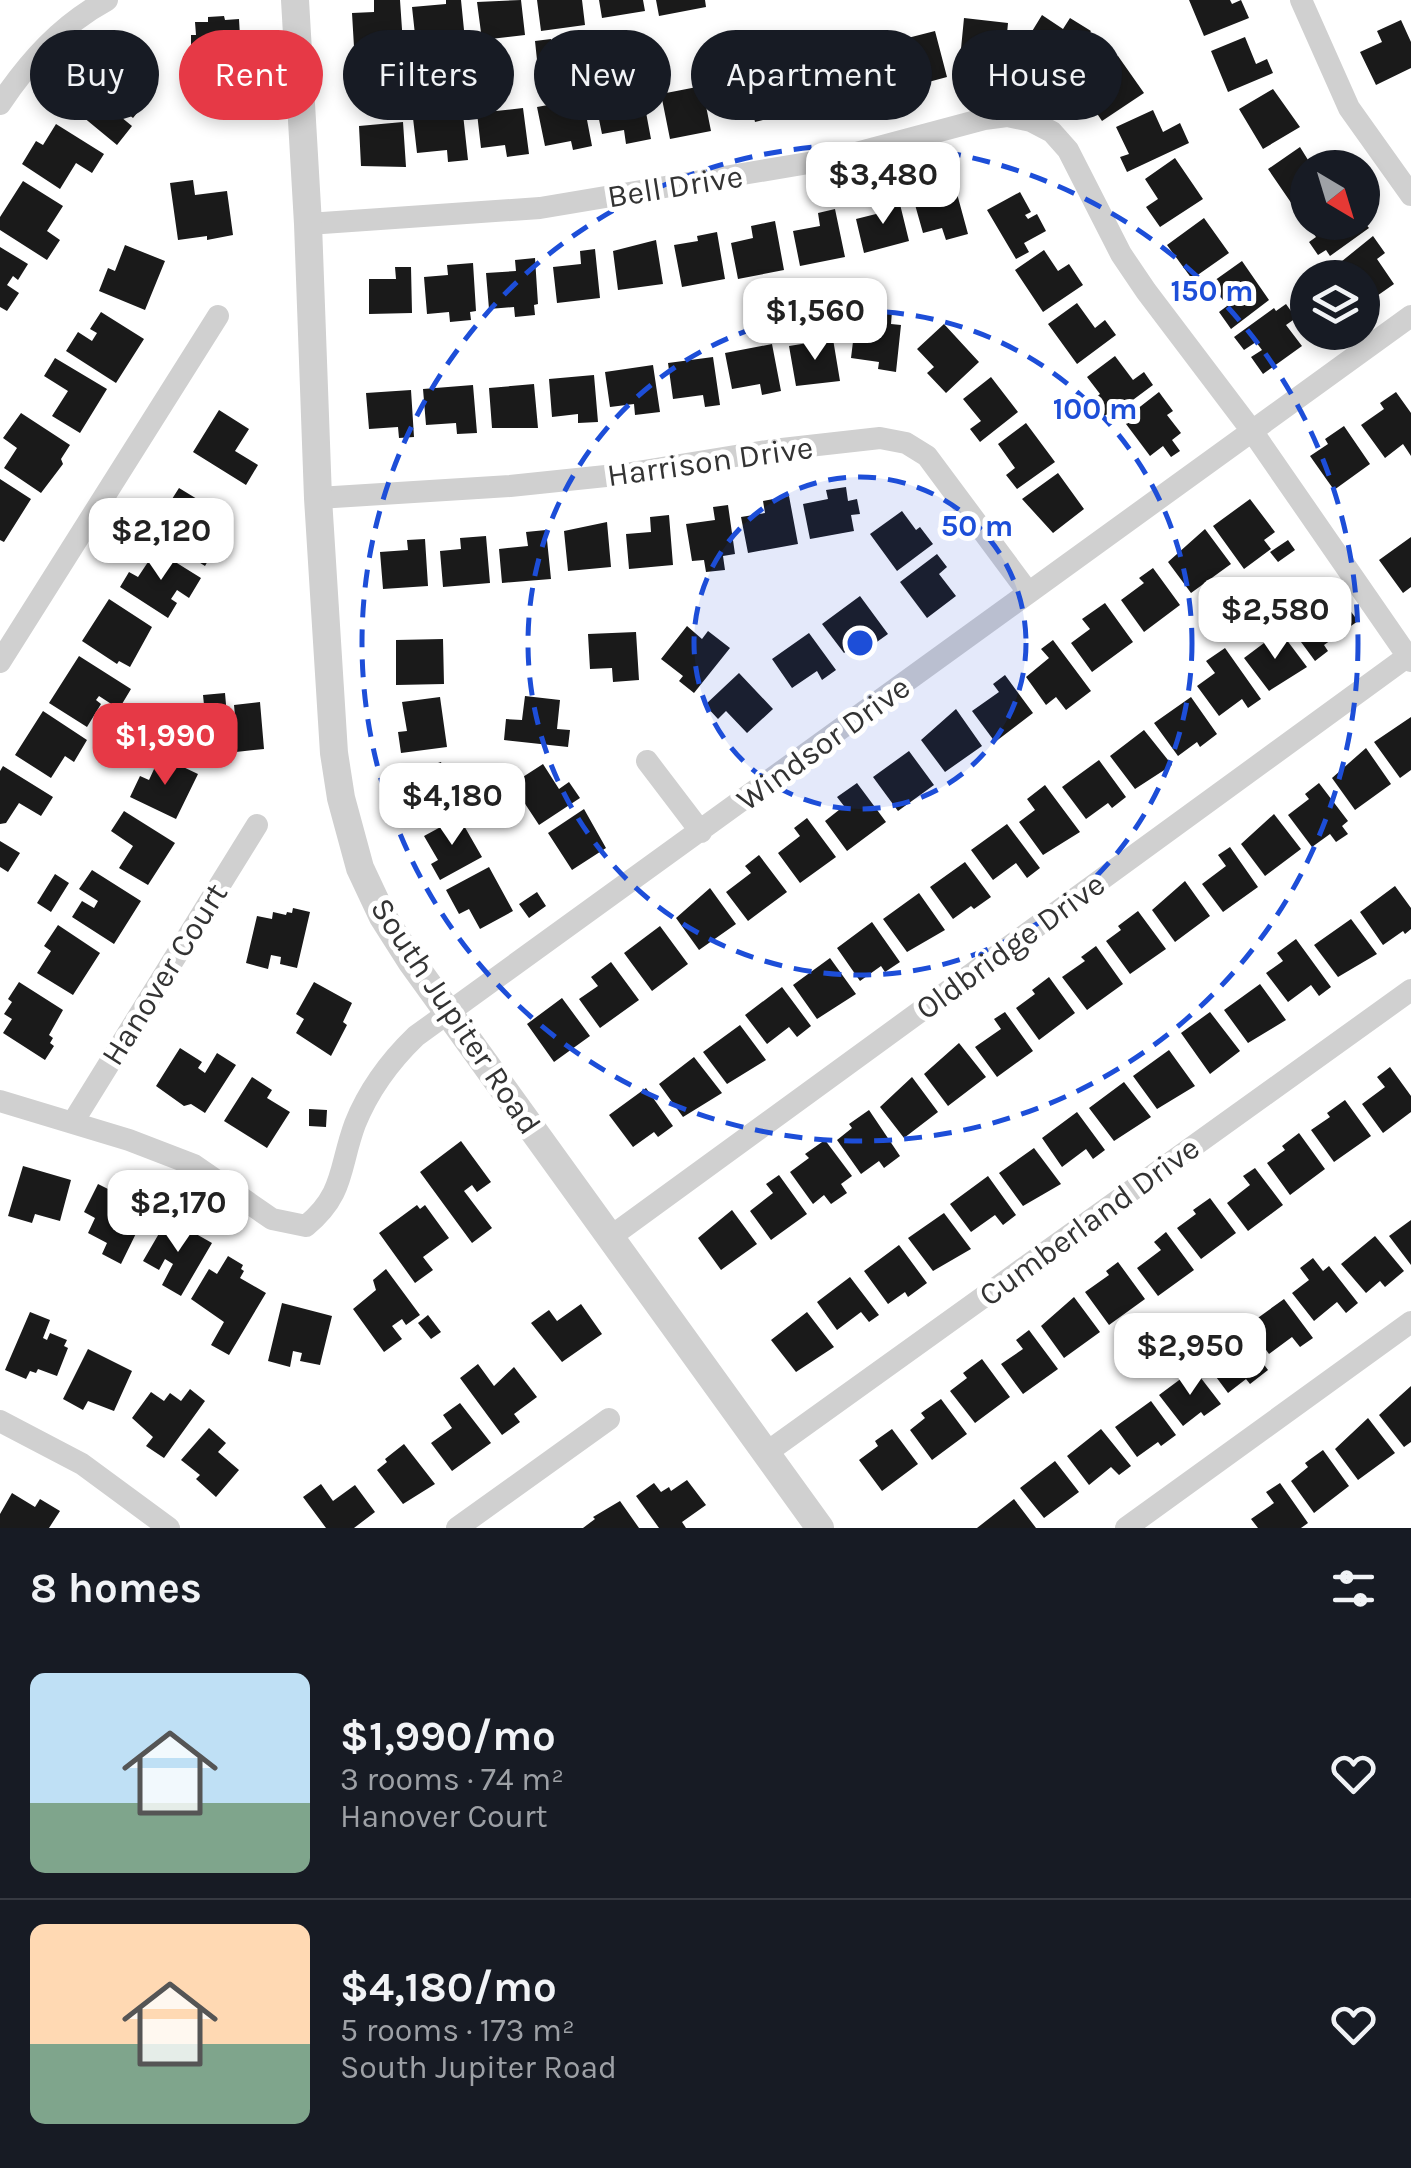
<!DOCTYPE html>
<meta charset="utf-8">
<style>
:root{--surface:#171b24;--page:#20242c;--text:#f1f3f6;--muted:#9ea1a6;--line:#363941;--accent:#e63946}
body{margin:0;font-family:Karla,sans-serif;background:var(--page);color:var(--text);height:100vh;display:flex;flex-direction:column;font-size:38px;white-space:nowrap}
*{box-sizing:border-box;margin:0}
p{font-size:32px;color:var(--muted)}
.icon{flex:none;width:55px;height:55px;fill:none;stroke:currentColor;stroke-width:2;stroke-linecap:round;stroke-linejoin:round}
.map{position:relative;height:1528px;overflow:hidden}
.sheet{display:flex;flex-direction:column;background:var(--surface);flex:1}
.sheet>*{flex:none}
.guide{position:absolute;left:30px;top:30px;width:1352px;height:90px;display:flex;gap:20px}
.needle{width:65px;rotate:142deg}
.tools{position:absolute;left:1290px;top:150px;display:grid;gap:20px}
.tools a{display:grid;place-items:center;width:90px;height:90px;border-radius:50%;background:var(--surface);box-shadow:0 5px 15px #0003;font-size:50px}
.price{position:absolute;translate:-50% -85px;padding:0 22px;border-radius:20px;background:#fff;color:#222;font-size:32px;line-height:65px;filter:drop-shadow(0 2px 5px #0008)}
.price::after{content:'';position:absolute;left:50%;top:60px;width:30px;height:22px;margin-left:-15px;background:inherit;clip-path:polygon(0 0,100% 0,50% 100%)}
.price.current{background:var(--accent);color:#fff}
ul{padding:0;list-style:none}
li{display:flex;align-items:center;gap:30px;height:250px;padding:0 30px}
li+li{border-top:2px solid var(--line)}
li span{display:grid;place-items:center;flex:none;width:280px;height:200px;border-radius:15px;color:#555}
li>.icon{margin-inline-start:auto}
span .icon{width:120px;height:120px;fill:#fffc;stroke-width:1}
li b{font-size:42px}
h2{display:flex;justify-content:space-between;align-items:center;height:120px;padding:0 30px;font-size:42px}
.chip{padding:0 35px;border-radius:45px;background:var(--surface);box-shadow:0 5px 15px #0003;font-size:35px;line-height:90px}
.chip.current{background:var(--accent);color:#fff}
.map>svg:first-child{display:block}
</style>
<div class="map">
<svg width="1411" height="1528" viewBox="0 0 1411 1528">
<rect width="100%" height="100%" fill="#fff"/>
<path fill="#1a1a1a" d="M374 0H400L403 44 354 47 352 13 374 12Z
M446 0H461L465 40 416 44 412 7 446 4Z
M521 0 525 35 482 40 477 2Z
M537 0H582L585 25 541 31Z
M599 0H643L645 11 602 18Z
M656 0H705L706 7 659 16Z
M1189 0H1230L1232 4 1241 0 1249 18 1204 36Z
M1042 15 1063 29 1070 18 1091 31 1058 83 1040 72 1047 61 1023 46Z
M224 16 225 20 239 19 241 54 224 55V67L208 68V84L184 85 183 56H191V35H196L195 22H208V17Z
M964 18 1008 23 1004 66 960 59Z
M1401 20 1411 42V68L1376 85 1360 52 1382 42 1377 31Z
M935 31 947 77 921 84 918 71 901 75 892 42Z
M1245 37 1256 64 1267 59 1273 73 1228 92 1211 51Z
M551 39 553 59 537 60 535 41Z
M880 44 892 90 874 95 872 85 845 92 836 56Z
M821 56 832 105 816 109 813 96 785 103 777 67Z
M1118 56 1144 93 1102 121 1094 109 1105 102 1087 76Z
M754 63 756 73 763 71 774 117 755 122 752 108 720 116 712 82 736 75 735 68Z
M98 65 145 103 133 118 126 112 121 117 132 126 117 145 77 112 87 99 83 96 94 82 88 77Z
M702 86 711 131 670 139 661 94Z
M1273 89 1300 127 1263 149 1239 109Z
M642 91 651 139 626 144 624 130 602 134 595 100Z
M574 93 576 100 583 99 592 146 573 150 571 141 545 146 537 107 559 103 558 96Z
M523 108 529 154 507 157 505 145 481 148 477 113Z
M1153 110 1163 132 1180 123 1189 143 1127 172 1120 157 1129 154 1116 127Z
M463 114 468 160 448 162 447 150 417 153 413 118Z
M403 122 406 167 361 166 359 126Z
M56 124 104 154 92 173 76 163 60 189 22 164 36 141 43 145Z
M1300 147 1313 168H1308V198L1294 207 1268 169Z
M1175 158 1203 199 1160 227 1146 207 1158 199 1145 179Z
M953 179 968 234 946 240 942 228 923 233 912 194Z
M193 180 195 195 227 191 233 235 207 240V236L178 240 170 183Z
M23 181 63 206 47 231 60 240 47 260 0 230V217Z
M1020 192 1031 212 1025 215 1028 219 1037 214 1046 231 1024 243 1029 252 1016 259 987 210Z
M898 196 909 241 864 253 856 219 884 212 881 200Z
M835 209 845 257 800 266 793 231 820 226 818 213Z
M1308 213V222H1364L1369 228 1330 256 1326 250 1318 255 1309 242 1316 237 1302 217Z
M1204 218 1229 253 1192 279 1167 245Z
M775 221 784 270 738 279 731 243 753 238 751 226Z
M717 232 725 279 682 287 674 245 698 241 697 236Z
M1373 236 1385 253 1377 259 1394 284 1364 305 1362 278H1336L1331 270Z
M656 240 663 284 618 290 613 251Z
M125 245 165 261 145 310 99 291 108 268 115 271Z
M0 247 28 264 18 280 13 276 7 285 19 293 7 311 0 307Z
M595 249 600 298 557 303 553 267 581 264 580 251Z
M1044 250 1058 271 1069 264 1083 285 1043 312 1015 270Z
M535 258 538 304 534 305 535 315 515 317 514 307 489 309 486 273 516 271 515 260Z
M1242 261 1269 300 1231 329 1219 312 1227 306 1211 283Z
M473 263 476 311 470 312 471 320 450 322 449 312 427 314 424 277 448 275 447 265Z
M395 267H411L412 313 369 314V279H396Z
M1077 303 1095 328 1105 320 1116 335 1077 364 1048 324Z
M1286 304 1296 318 1286 325 1302 346 1263 374 1251 357 1262 350 1256 342 1244 350 1234 337 1274 308 1276 311Z
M874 309 892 311 891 324 901 325 896 372 878 369 879 362 851 358 856 317 873 319Z
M101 312 144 339 116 383 66 351 78 332 92 341 97 333 90 329Z
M944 324 979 362 946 393 927 373 934 367 917 349Z
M833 339 840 381 796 386 789 346Z
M772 344 781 391 762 395 760 384 732 389 725 353Z
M1115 356 1133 380 1144 372 1153 385 1114 414 1112 411 1103 417 1091 401 1100 394 1087 377Z
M713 357 720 405 705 407 703 395 673 399 668 363Z
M55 358 107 389 80 433 52 416 68 391 44 376Z
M653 365 660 412 635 415 634 404 610 407 605 372Z
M594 375 598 422 578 423V414L552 417 549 379Z
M991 377 1018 412 980 442 970 429 981 421 963 399Z
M534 384 538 428H492L489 388Z
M473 385 477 433 457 434 456 423 426 425 423 389Z
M411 390 414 437 399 438 398 427 369 429 366 393Z
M1159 392 1173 411 1167 415 1181 433 1172 440 1180 451 1171 457 1163 446 1150 456 1123 420Z
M1396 392 1411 413V456L1403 444 1385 458 1361 425 1384 409 1380 403Z
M219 410 249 429 235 451 258 465 246 485 193 452Z
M21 413 70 445 61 459 63 464 41 493 4 468 17 448 3 438Z
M1026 423 1055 462 1017 489 1006 475 1015 468 998 444Z
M1344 426 1370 464 1334 490 1310 456 1328 444 1325 439Z
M1058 473 1084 509 1053 533 1022 499Z
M0 479 31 499 4 542 0 540Z
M846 487 848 501 857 499 860 514 851 515 854 531 810 539 803 504 828 499 826 490Z
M179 488 225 516 208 540 217 545 205 566 151 532Z
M789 496 798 544 748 553 741 517 765 513 763 501Z
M1250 499 1275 532 1264 540 1271 549 1244 569 1213 526Z
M728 505 735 554 723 556 725 570 706 572 704 560 692 561 686 524 715 520 713 507Z
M902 511 916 530 920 527 933 544 897 571 870 534Z
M669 515 673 565 629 569 626 534 651 532 650 517Z
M607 522 611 567 568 571 564 531Z
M1205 529 1231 564 1191 593 1168 562Z
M546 530 551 579 502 583 499 549 528 546 526 532Z
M486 536 490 583 443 587 440 551 461 549 460 538Z
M1411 537V587L1403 593 1379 560Z
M425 539 428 586 383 589 380 552 408 550 407 540Z
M1288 540 1295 550 1278 562 1270 552Z
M156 550 201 578 189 598 177 590 171 599 177 603 168 618 120 587 129 572 138 577Z
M937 554 947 567 939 574 956 596 927 618 900 582Z
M1153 568 1180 605 1144 632 1121 600 1144 583 1139 578Z
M860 596 888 634 874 644 867 635 844 653 822 624Z
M1324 596 1330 604 1340 597 1358 621 1324 645 1328 651 1315 661 1287 623Z
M109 599 152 627 130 667 119 661 117 664 82 641Z
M1105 603 1133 642 1092 672 1071 643 1090 629 1082 619Z
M687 626 702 639 708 631 730 648 694 693 679 681 683 676 661 659Z
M1280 631 1307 667 1269 691 1244 658Z
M636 632 639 680 613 682 612 668 590 669 588 634Z
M809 633 836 670 822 680 817 671 792 688 772 659Z
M443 639 444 684 396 685V640Z
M1053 640 1091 691 1066 710 1056 697 1046 705 1026 677 1049 658 1041 649Z
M1225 648 1261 699 1248 708 1242 699 1219 716 1197 686 1215 673 1206 661Z
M79 656 131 689 119 709 99 696 96 700 101 704 87 727 49 703Z
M739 673 773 709 747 733 726 711 718 719 705 705Z
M1005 675 1033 713 995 742 972 711 999 692 993 684Z
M225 693 227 716H235L234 705 260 702 264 749 209 755 203 695Z
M525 696 560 700 557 729 570 730 568 747 504 740 506 719 522 720Z
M440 697 447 747 401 753 398 732 407 731 402 702Z
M1191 697 1217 734 1200 747 1197 742 1178 756 1154 723Z
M956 709 982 746 945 772 921 740Z
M43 711 87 740 74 762 65 756 51 778 15 755Z
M1411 717V770L1400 778 1374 742Z
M1144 730 1172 765 1135 789 1110 756Z
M1366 748 1391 784 1355 810 1332 778Z
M909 751 934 785 898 811 873 777Z
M160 756 198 774 176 819 130 797 140 776 149 780Z
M1099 760 1126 797 1112 808 1108 803 1086 819 1062 787Z
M441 762 455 805 413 819 402 775Z
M543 764 559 789 569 782 580 798 539 825 512 784Z
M3 766 53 797 41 816 19 803 6 823 0 824V771Z
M857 783 886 822 847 851 825 821 844 806 837 797Z
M1319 783 1348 821 1342 826 1348 834 1336 842 1330 834 1312 847 1288 815 1309 799 1305 794Z
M1045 785 1080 832 1043 855 1019 822 1035 810 1027 799Z
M584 809 606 848 572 870 548 833Z
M124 811 175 843 148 885 119 868 133 846 111 831Z
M1274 814 1301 849 1265 876 1241 844Z
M459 817 482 857 440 880 431 864 438 860 424 836Z
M807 818 836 857 800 883 778 853 800 836 794 828Z
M1007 824 1040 868 1027 878 1016 863 993 880 971 850Z
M0 841 20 853 8 872 0 867Z
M1230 847 1258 887 1223 912 1202 884 1226 866 1218 855Z
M759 855 787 892 748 921 726 892 751 873 745 866Z
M965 862 991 897 974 909 971 906 953 919 930 887Z
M489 867 513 911 480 929 469 909 459 914 446 890Z
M92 870 141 901 114 944 72 917 82 901 94 908 98 901 79 889Z
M55 874 69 883 51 912 37 903Z
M1185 881 1210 916 1175 942 1152 910Z
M1395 886 1411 908V929L1405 934 1403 931 1383 945 1360 912Z
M710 888 736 924 699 950 676 918Z
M537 892 546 906 529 918 519 904Z
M919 893 945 930 907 952 883 919Z
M293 908 310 912 297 968 280 964 281 957 271 955 268 969 246 963 257 916 272 919 273 912 286 915 287 912 292 913Z
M1138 911 1166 949 1130 974 1106 941 1121 930 1118 926Z
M1351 919 1377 954 1338 977 1314 945Z
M872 922 900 962 885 972 881 966 860 981 837 948Z
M58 925 100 953 73 995 37 973 51 951 44 946Z
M660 926 688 964 652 991 624 953Z
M1296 939 1331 987 1319 996 1311 985 1288 1002 1266 973 1283 961 1277 953Z
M1096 946 1123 984 1087 1010 1062 977 1085 961 1081 957Z
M830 958 856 994 817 1019 793 985Z
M611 962 639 1000 600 1028 579 999 598 986 591 977Z
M1049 977 1075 1013 1039 1040 1016 1008 1035 994 1032 990Z
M19 982 63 1010 49 1035 53 1038 50 1043 54 1046 45 1060 3 1033 12 1019 4 1014 12 1002 8 999Z
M314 982 352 1003 343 1022 347 1025 331 1056 296 1033 304 1019 296 1014Z
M1260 984 1286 1020 1248 1043 1224 1010Z
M782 987 811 1026 797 1037 789 1027 767 1044 745 1015Z
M562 998 590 1036 554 1062 527 1024Z
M1005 1012 1033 1051 997 1077 975 1047 1001 1029 994 1019Z
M1210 1012 1240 1051 1210 1074 1181 1033Z
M740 1025 766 1060 727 1084 703 1052Z
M959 1043 986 1077 948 1106 924 1074Z
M180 1048 202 1062 198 1068 205 1073 217 1053 236 1065 205 1113 191 1104 184 1106 156 1086Z
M1169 1050 1195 1086 1157 1109 1133 1076Z
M694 1057 722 1093 683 1117 659 1084Z
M1390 1067 1411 1096V1112L1383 1133 1362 1104 1385 1087 1377 1077Z
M252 1077 272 1090 267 1098 290 1112 267 1148 224 1121Z
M912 1077 938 1112 904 1138 880 1107Z
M1124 1082 1151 1117 1114 1141 1089 1108Z
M646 1088 673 1126 658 1137 654 1132 633 1147 609 1115Z
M1345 1100 1371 1136 1334 1162 1311 1130 1330 1117 1327 1113Z
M309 1109 327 1110 326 1127 309 1126Z
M869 1110 900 1156 884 1168 879 1161 861 1174 837 1140 852 1128 849 1124Z
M1077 1112 1105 1150 1093 1159 1086 1149 1062 1167 1042 1138Z
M1299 1133 1325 1169 1290 1195 1267 1163 1285 1150 1282 1146Z
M825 1140 852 1176 841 1184 847 1193 831 1204 824 1195 813 1204 790 1172 809 1158 805 1154Z
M461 1141 491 1182 477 1192 472 1185 464 1191 492 1228 472 1243 420 1172Z
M1034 1148 1061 1184 1023 1206 999 1173Z
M23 1166 71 1180 60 1221 35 1214 32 1223 8 1216Z
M1255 1168 1283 1205 1248 1231 1227 1203 1250 1185 1243 1176Z
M779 1175 807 1214 771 1240 750 1211 773 1193 766 1184Z
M988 1176 1016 1215 1003 1225 995 1215 971 1232 950 1204Z
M98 1184 148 1209 121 1264 102 1254 107 1243 88 1233 95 1218 84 1212Z
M1210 1198 1236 1233 1201 1259 1177 1228 1196 1214 1193 1210Z
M417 1205 420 1209 425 1205 449 1238 423 1257 433 1270 415 1283 379 1233Z
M732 1210 757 1244 721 1270 698 1238Z
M944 1213 971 1249 933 1271 908 1238Z
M168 1218 212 1243 181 1296 162 1285 173 1264 165 1259 159 1270 143 1261Z
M1411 1220V1265L1389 1236Z
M1166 1232 1194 1270 1158 1296 1137 1268 1161 1250 1154 1242Z
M1375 1236 1404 1271 1385 1287 1380 1281 1366 1293 1341 1264Z
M899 1245 927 1283 908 1297 905 1292 888 1304 864 1271Z
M228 1256 243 1265 241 1269 244 1271 240 1278 266 1293 229 1355 211 1345 224 1322 191 1299 209 1269 217 1274Z
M1313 1258 1323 1271 1329 1266 1358 1303 1346 1313 1337 1302 1314 1321 1292 1293 1309 1280 1300 1268Z
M1118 1262 1145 1299 1109 1325 1085 1292 1109 1275 1106 1271Z
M386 1269 420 1315 406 1325 402 1319 392 1326 402 1339 384 1352 353 1309 376 1290 373 1280Z
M850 1277 879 1315 869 1322 861 1312 837 1330 817 1302Z
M1074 1297 1100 1332 1064 1358 1041 1326Z
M1284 1299 1313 1338 1300 1347 1292 1337 1269 1354 1248 1325Z
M282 1303 332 1316 320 1365 300 1361 302 1353 293 1351 290 1367 268 1361Z
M581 1304 602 1334 562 1362 531 1323 549 1310 557 1321Z
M30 1312 50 1320 43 1338 47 1340 50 1333 67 1340 64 1346 68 1348 57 1376 38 1369 36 1373 30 1371 26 1379 5 1370Z
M807 1312 834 1347 796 1372 771 1340Z
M428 1315 441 1332 431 1339 418 1323Z
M1159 1315 1167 1326 1154 1337 1145 1325Z
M1230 1327 1238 1337 1241 1334 1268 1370 1250 1384 1246 1379 1228 1393 1205 1362 1221 1349 1214 1339Z
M1029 1330 1058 1369 1023 1394 1001 1364 1023 1349 1016 1340Z
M88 1349 132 1371 114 1411 88 1401 83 1410 63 1399Z
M982 1359 1010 1397 975 1423 950 1391 967 1378 963 1373Z
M478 1364 494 1386 514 1367 537 1397 514 1414 520 1422 502 1435 460 1378Z
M1194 1369 1221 1404 1204 1416 1201 1412 1183 1426 1159 1395Z
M1411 1386V1442L1404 1447 1379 1415Z
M190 1389 205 1401 164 1458 146 1446 153 1437 132 1418 151 1392 164 1401 170 1393 181 1401Z
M941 1399 967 1434 932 1460 910 1430 925 1418 921 1413Z
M1151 1401 1176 1435 1161 1446 1158 1442 1137 1457 1115 1427Z
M460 1403 491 1443 452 1471 431 1443 452 1428 443 1415Z
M1368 1418 1395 1453 1358 1480 1335 1449Z
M209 1428 226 1443 218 1452 239 1470 216 1497 196 1479 200 1475 181 1460Z
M892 1429 918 1464 882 1491 859 1460 878 1446 875 1441Z
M1101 1429 1131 1466 1119 1475 1111 1467 1089 1485 1067 1456Z
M404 1444 435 1484 403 1504 377 1470 387 1462 385 1459Z
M1323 1450 1349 1486 1314 1513 1291 1481 1308 1467 1305 1463Z
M1055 1461 1079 1492 1044 1518 1020 1488Z
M687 1480 706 1505 682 1522 686 1528H659L636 1496 654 1483 661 1492 669 1487 671 1491Z
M1280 1483 1308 1523 1301 1528H1258L1251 1519 1274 1503 1266 1492Z
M321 1484 333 1501 355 1485 375 1512 354 1528H326L303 1497Z
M12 1493 35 1507 40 1499 60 1511 49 1528H0V1514Z
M1014 1499 1036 1528H977Z
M620 1501 639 1528H583L595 1519 593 1517Z"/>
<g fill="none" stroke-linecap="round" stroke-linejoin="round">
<path stroke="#d0d0d0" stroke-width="22" d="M1301 0 1349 108 1411 195
M0 104C29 61 61 25 107 0
M308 224 540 208 838 158 984 119 1007 116 1031 121 1052 132 1068 150 1121 254 1146 291 1252 431 1411 661
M318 498 510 486 625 474 773 450 880 438 906 443 927 456 1028 592
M0 662 218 316
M647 761 701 832
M0 1101 129 1140 194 1165 272 1219 306 1226C345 1194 339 1167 355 1124 369 1089 389 1062 416 1036L1411 316
M73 1122 257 825
M609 1238 1411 654
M0 1421 82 1464 169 1528
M766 1453 1411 990
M457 1528 609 1419
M1126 1528 1411 1322"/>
<path stroke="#d0d0d0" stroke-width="28" d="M295 0 308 224 318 498 334 753 341 798 360 868 383 917 411 961 820 1528"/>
</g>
<circle cx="860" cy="643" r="166" fill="#1d4ed8" fill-opacity=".12"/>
<g fill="none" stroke="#1d4ed8" stroke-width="5" stroke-dasharray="18 12">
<circle cx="860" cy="643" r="166"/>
<circle cx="860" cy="643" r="332"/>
<circle cx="860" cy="643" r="498"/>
</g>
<g text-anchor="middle" stroke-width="10" stroke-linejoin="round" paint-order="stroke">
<g font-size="32" fill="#333" stroke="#fff">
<text transform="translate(675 186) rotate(-9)" y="11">Bell Drive</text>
<text transform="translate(710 461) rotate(-8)" y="11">Harrison Drive</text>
<text transform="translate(823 743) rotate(-36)" y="11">Windsor Drive</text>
<text transform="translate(1010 946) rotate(-36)" y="11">Oldbridge Drive</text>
<text transform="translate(164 974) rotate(-58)" y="11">Hanover Court</text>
<text transform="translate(456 1016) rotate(56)" y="11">South Jupiter Road</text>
<text transform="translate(1089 1221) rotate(-36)" y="11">Cumberland Drive</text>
</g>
</g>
<circle cx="860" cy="643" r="15" fill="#1d4ed8" stroke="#fff" stroke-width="5"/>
<g font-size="30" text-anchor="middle" font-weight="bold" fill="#1d4ed8" stroke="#fff" stroke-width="10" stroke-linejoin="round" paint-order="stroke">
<text x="1212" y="301">150 m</text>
<text x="1095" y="419">100 m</text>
<text x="977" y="536">50 m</text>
</g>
</svg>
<div class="tools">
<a><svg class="needle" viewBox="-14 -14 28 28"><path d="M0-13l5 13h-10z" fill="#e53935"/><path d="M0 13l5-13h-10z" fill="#9ea1a6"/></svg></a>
<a><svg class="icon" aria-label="layers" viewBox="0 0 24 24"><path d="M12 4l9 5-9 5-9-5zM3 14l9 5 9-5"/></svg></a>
</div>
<b class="price" style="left:883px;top:227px">$3,480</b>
<b class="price" style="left:815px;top:363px">$1,560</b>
<b class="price" style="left:161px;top:583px">$2,120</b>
<b class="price" style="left:1275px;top:662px">$2,580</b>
<b class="price current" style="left:165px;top:788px">$1,990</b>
<b class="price" style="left:452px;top:848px">$4,180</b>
<b class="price" style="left:178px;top:1255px">$2,170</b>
<b class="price" style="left:1190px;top:1398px">$2,950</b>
<div class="guide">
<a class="chip">Buy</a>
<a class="chip current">Rent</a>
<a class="chip">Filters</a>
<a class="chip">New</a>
<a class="chip">Apartment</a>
<a class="chip">House</a>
</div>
</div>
<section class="sheet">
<h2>8 homes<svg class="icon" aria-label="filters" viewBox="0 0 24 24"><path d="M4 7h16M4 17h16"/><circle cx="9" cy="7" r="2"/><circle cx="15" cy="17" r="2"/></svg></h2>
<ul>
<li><span style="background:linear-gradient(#bfe0f5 65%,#7fa58c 0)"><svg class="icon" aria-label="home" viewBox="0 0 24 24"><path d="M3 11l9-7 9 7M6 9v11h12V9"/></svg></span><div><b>$1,990/mo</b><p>3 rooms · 74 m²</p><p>Hanover Court</p></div><svg class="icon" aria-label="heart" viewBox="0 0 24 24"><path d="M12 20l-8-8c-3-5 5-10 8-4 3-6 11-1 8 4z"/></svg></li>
<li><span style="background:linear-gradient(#ffd9b3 60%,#7fa58c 0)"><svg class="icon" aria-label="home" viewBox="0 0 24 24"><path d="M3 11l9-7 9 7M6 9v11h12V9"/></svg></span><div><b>$4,180/mo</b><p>5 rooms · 173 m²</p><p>South Jupiter Road</p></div><svg class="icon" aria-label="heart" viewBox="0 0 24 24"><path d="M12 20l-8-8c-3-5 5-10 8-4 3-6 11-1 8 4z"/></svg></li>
</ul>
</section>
